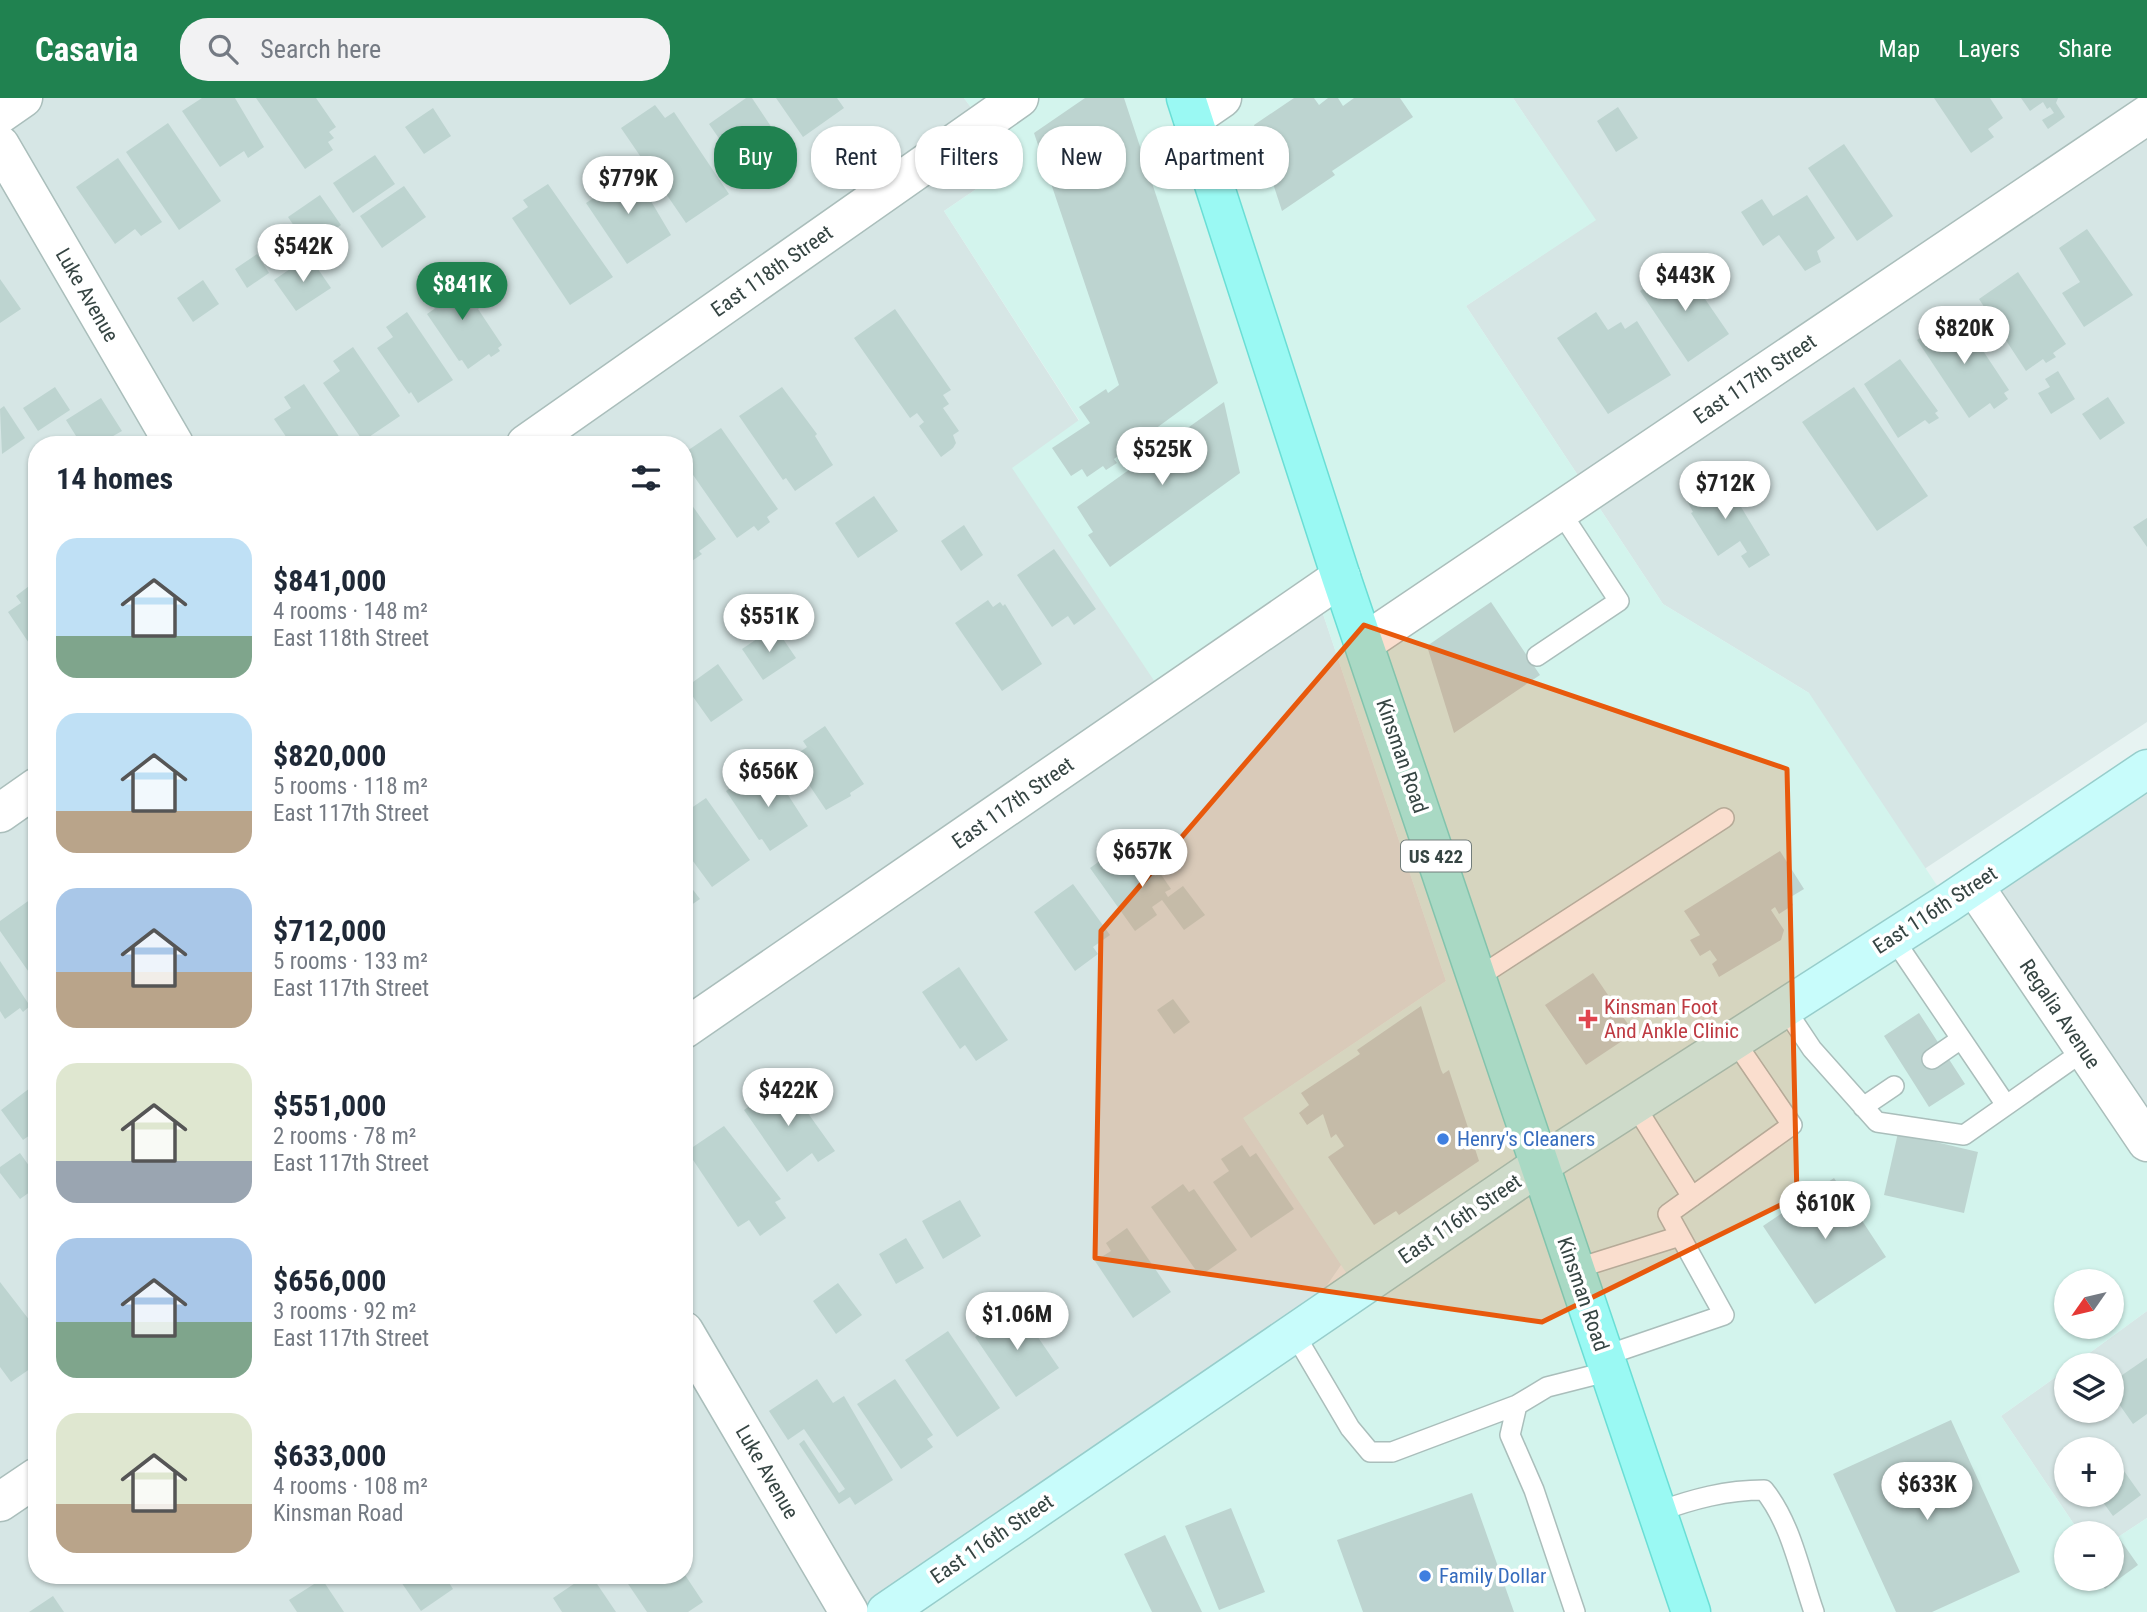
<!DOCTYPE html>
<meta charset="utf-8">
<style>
:root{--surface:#fff;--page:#f2f2f3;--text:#1f2937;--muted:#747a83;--accent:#208250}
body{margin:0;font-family:"Roboto Condensed",sans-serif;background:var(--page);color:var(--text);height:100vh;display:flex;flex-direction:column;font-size:26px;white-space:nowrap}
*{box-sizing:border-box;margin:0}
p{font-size:23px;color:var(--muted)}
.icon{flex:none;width:38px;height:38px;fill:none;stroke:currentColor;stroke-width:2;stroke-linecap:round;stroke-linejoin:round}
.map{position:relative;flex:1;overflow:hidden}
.side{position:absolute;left:28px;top:338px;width:665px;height:1148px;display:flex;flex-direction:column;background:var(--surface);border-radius:28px;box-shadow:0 2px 5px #0004}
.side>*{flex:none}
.banner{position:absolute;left:714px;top:28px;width:665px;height:63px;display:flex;gap:14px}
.needle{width:46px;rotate:236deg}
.controls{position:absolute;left:2054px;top:1171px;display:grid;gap:14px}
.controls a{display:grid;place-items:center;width:70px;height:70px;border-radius:50%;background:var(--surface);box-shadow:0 2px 5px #0004;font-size:35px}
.price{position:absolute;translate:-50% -60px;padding:0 16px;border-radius:24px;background:#fff;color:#222;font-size:23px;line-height:46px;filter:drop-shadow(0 2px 4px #0008)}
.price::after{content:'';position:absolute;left:50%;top:42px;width:21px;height:16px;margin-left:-10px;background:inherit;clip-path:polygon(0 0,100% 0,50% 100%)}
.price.active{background:var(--accent);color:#fff}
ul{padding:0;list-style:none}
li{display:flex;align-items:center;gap:21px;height:175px;padding:0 28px}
li span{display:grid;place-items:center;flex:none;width:196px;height:140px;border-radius:21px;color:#555}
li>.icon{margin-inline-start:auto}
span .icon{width:84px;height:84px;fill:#fffc;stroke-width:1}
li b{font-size:30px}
h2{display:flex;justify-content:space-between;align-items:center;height:84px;padding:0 28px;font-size:30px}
.chip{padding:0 24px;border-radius:28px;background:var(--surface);box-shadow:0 2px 5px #0004;font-size:24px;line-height:63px}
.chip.active{background:var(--accent);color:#fff}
header{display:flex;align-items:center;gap:42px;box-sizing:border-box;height:98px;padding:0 35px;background:var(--accent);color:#fff}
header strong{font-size:33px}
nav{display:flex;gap:38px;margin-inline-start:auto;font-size:24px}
.search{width:490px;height:63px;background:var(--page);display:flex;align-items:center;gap:18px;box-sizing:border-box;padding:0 24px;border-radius:28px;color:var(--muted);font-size:26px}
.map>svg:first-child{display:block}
</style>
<header>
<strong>Casavia</strong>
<div class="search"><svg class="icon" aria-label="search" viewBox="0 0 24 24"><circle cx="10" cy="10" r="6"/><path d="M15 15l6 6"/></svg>Search here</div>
<nav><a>Map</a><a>Layers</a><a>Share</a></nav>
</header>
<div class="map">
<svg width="2147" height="1514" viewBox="0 0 2147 1514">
<rect width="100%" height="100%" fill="#e7f3f2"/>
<path fill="#d6e6e5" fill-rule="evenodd" d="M0 0H964L1013 66 944 113 1079 323 1013 371 1321 510 1446 883 1244 1020 1343 1164 1294 1235 886 1514H0ZM37 346H684V1477H37Z
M1513 0H2147V624L1882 799 1809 595 1663 506 1466 208 1595 122Z
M2147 671V1044L1974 788Z
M2147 1213V1420L2112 1443V1435H2080L2001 1318 2067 1271V1312H2112V1267H2073ZM2067 1351H2112V1396H2067Z"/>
<path fill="#d3f4ed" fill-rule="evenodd" d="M964 0H1513L1596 122 1466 208 1663 506 1809 595 1948 804 1974 788 2147 1044V1213L2073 1267H2067V1271L2001 1318 2080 1435H2067V1480H2112V1443L2147 1420V1514H886L1357 1191 1243 1020 1446 883 1321 510 1175 614 1012 370 1079 322 944 113 1013 66ZM2067 1183H2112V1228H2067Z"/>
<path fill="#bdd4d0" d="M202 0H235L264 49 248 60 244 53 220 69 182 13Z
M256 0H316L336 29 329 34 334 40 328 44 333 52 305 71Z
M746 0H752L786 51 745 78 709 26Z
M776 0H837L844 10 803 39Z
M1085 0H1124L1218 285 1114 361 1117 365 1106 372 1103 368 1087 379 1082 371 1071 378 1052 350 1090 325 1079 309 1106 291 1108 295 1119 287 1034 35Z
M1294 0H1314L1319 7 1328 0H1338L1343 8 1354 0H1400L1413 19 1332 73 1335 77 1282 113 1254 27Z
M1934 0H1990L2003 20 1988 31 1994 39 1971 55Z
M2021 0H2058L2056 5 2065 19 2048 31 2042 22 2054 15 2050 9 2047 11 2043 4 2030 13Z
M655 7 665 20 674 14 729 96 686 125 621 30Z
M1618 9 1638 40 1616 54 1597 23Z
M433 10 451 38 424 56 405 29Z
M168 25 221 103 179 132 126 54Z
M1844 46 1893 118 1857 143 1808 70Z
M375 57 395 86 353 115 333 85Z
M118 60 162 124 141 138 135 131 115 146 76 89Z
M624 68 642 94 645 93 671 137 627 166 586 105 609 90 604 81Z
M548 86 613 179 570 207 512 120 528 109 523 102Z
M404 88 426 119 382 150 360 118Z
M320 97 341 127 309 150 288 119Z
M1807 97 1835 140 1817 153 1821 164 1805 173 1779 137 1763 148 1741 114 1762 101 1773 118Z
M2087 131 2133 197 2084 229 2062 195 2080 184 2059 150Z
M257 156 269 175 247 190 235 171Z
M309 158 331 190 296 213 274 182Z
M1681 166 1729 236 1688 264 1640 193Z
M449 171 472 203 476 200 482 208 478 211 502 247 498 250 500 253 491 259 489 256 468 271 462 262 459 263 427 216 444 204 430 184Z
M2018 174 2066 246 2053 255 2056 259 2046 265 2043 261 2026 273 1979 201Z
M0 181 21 211 0 225Z
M203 182 219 206 193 224 177 200Z
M895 211 951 292 943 297 949 306 943 310 959 333 953 337 956 345 953 350 941 359 919 328 924 324 917 315 910 320 854 240Z
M407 214 453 282 418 305 411 294 409 296 377 250 393 239 386 229Z
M1596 214 1608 232 1621 224 1625 231 1637 223 1671 277 1608 316 1557 240Z
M1958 215 2009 292 2004 295 2008 301 1994 311 1990 305 1969 320 1917 242Z
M353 249 400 318 363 343 323 285 340 273 333 263Z
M1900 261 1938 313 1935 315 1939 320 1929 326 1925 322 1898 340 1864 286Z
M2058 273 2075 301 2051 316 2038 295 2050 289 2045 281Z
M304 286 344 346H291L274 321 291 310 284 299Z
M55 289 70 312 38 333 23 310Z
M782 289 817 336 815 338 833 367 795 393 786 380 783 382 739 318Z
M1854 289 1928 398 1877 433 1802 324Z
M2108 299 2125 325 2100 342 2082 316Z
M101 300 122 333 99 346H81L66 322Z
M1224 304 1240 375 1110 469 1088 437 1093 434 1077 409Z
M4 308 25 340 2 356 0 311Z
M721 330 778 411 767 419 770 424 758 433 754 428 737 440 684 364V355Z
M1717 378 1726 392 1729 389 1770 457 1749 470 1741 458 1747 454 1740 443 1718 458 1691 415 1693 414 1685 399Z
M684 396 716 441 699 453 702 456 692 463 690 459 684 463Z
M874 398 898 433 858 460 835 425Z
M2147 420V449L2133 429Z
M964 427 983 457 961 473 941 443Z
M1054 451 1096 511 1074 527 1068 518 1052 529 1017 477Z
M33 485 37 491V557L8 514 21 505 16 498Z
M988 502 993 509 1000 504 1003 508 1005 506 1042 566 1002 593 955 525Z
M1491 504 1540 577 1454 635 1427 548Z
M775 529 796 560 763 582 742 551Z
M718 566 743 602 711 624 686 589Z
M825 628 864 686 850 695 851 698 826 712 791 660 807 649 803 643Z
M770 669 808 728 770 753 762 741 759 742 726 693 739 684 742 688Z
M706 700 750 762 712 789 684 751V715Z
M1129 742 1155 778 1160 775 1171 791 1165 794 1168 799 1183 788 1205 817 1184 832 1162 802 1152 809 1157 817 1135 833 1090 770Z
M1780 753 1804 791 1789 800 1793 807 1779 816 1775 809 1771 812 1784 832 1781 842 1719 879 1712 866 1717 862 1710 852 1700 858 1690 842 1700 837 1684 813Z
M684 780 700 801 684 812Z
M1073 786 1110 837 1093 849 1098 856 1075 873 1034 814Z
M31 801 37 809V877L33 880 0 833V823Z
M0 863 30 908 23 914 20 910 5 921 0 913Z
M959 869 1008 942 976 963 965 947 960 951 922 894Z
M1593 875 1634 935 1586 967 1545 907Z
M1173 901 1190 924 1174 936 1157 912Z
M1421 908 1441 972 1443 976 1449 972 1479 1063 1399 1117 1396 1113 1374 1127 1328 1059 1344 1048 1336 1036 1331 1040 1323 1016 1307 1027 1299 1015 1309 1007 1301 995 1360 956 1357 952Z
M1919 915 1965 986 1929 1009 1884 938Z
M785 983 835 1053 818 1064 812 1055 787 1074 744 1012Z
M30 990 37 999V1032L23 1042 1 1012Z
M724 1028 781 1101 775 1104 786 1120 760 1138 749 1122 738 1129 687 1053Z
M1898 1035 1978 1054 1964 1115 1884 1097Z
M1242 1047 1250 1059 1256 1055 1294 1111 1251 1140 1213 1084 1229 1073 1221 1061Z
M20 1055 37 1079V1089L20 1101 0 1075V1069Z
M1834 1080 1886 1159 1815 1206 1763 1128Z
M1183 1086 1189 1094 1194 1091 1237 1152 1200 1178 1151 1109Z
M960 1102 981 1138 943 1161 922 1123Z
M1127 1130 1171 1194 1133 1220 1095 1163 1111 1153 1106 1145Z
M906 1140 924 1170 896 1186 879 1156Z
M0 1184 37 1232V1266L11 1284 0 1269Z
M838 1185 862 1217 836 1236 813 1203Z
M1018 1210 1059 1270 1016 1299 975 1239 996 1224 994 1220Z
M948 1233 1000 1310 957 1339 905 1262Z
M2147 1260V1316L2133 1326 2112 1296V1284Z
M817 1281 833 1305 844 1298 893 1382 855 1407 850 1399 839 1406 799 1346 804 1342 839 1395 845 1391 804 1331 788 1342 769 1313Z
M895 1281 933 1337 927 1341 933 1349 901 1371 857 1306Z
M1951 1322 2020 1474 1932 1514H1896L1833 1376Z
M2119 1366 2141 1397 2113 1418 2097 1396H2112V1371Z
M1472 1395 1514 1514H1363L1337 1442Z
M1231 1410 1265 1494 1219 1512 1185 1428Z
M1165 1437 1202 1514H1152L1124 1456Z
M2119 1440 2138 1467 2105 1491 2098 1480H2112V1444Z
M405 1477H444L453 1491 421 1513 399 1481Z
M587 1477H591L616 1514H562L553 1500Z
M622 1477H685L703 1504 688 1514H647Z
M322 1481 344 1514H297L289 1502Z
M53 1498 64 1514H29Z"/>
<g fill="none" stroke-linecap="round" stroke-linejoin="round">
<g stroke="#aabebb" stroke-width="22">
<path id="lane" d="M1537 558 1619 503 1560 413
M1893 840 2006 1007
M1477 880 1724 720
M1784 909 1812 951 1877 1024 1964 1037 2085 952
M1932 961 1961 941
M1634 1006 1692 1099
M1863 1009 1894 988
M1575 1171 1680 1138
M1294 1235 1350 1330 1370 1354H1392L1517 1307
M1604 1258 1724 1217 1668 1116 1792 1027 1734 942
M1657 1414C1693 1401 1726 1392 1764 1392 1791 1425 1800 1474 1814 1514
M1575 1514 1534 1392 1510 1337 1517 1307 1547 1289 1610 1273"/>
</g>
<g stroke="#aabebb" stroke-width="41">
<path id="street" d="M0 16 23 0
M1193 20 1222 0
M0 47 174 346
M526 346 1019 0
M1364 545 2147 17
M0 715 37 689
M1974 788 2147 1044
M684 931 1341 479
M684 1233 849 1514
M0 1404 37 1379"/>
</g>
<g stroke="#97cdcb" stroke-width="41">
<path id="secondary" d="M886 1514 1540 1067 1948 805 2147 671"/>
</g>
<g stroke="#6aded5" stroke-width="41">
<path id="primary" d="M1186 0 1341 479 1691 1514"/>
</g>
<use href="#lane" stroke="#fff" stroke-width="19"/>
<use href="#street" stroke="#fff" stroke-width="38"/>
<use href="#secondary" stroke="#c8fcfb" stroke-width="38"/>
<use href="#primary" stroke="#9af9f3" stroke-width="38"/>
</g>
<path fill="#e8590c" fill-opacity="0.2" stroke="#e8590c" stroke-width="5" stroke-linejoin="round" d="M1364 527 1787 671 1797 1099 1542 1224 1095 1160 1101 833Z"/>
<path fill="#e0444e" stroke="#fff" stroke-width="2.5" d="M1584.5 910.5h7v7h7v7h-7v7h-7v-7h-7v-7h7z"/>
<g fill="#3f7fe0" stroke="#fff" stroke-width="2.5">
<circle cx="1443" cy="1041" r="7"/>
<circle cx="1425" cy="1478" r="7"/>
</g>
<g text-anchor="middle" stroke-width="7" stroke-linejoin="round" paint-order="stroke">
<rect fill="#fff" stroke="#727d7b" stroke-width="2" x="1401" y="742.5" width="70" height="31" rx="5"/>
<g font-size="19" font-weight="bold" fill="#364543">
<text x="1436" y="765">US 422</text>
</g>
<g font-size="21" fill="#364543" stroke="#fff">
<text transform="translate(772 173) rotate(-35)" y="7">East 118th Street</text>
<text transform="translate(87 197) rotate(60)" y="7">Luke Avenue</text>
<text transform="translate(1755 281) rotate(-34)" y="7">East 117th Street</text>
<text transform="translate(1402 658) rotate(71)" y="7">Kinsman Road</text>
<text transform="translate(1013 705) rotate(-35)" y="7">East 117th Street</text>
<text transform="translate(1935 812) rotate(-33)" y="7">East 116th Street</text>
<text transform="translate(2060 916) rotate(56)" y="7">Regalia Avenue</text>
<text transform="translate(1460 1121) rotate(-34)" y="7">East 116th Street</text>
<text transform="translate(1583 1196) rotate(71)" y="7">Kinsman Road</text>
<text transform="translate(767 1374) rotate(60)" y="7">Luke Avenue</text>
<text transform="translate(992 1441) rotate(-34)" y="7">East 116th Street</text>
</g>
<g font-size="21" fill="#be3a42" stroke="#fff" text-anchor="start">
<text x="1604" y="916">Kinsman Foot<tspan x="1604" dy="24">And Ankle Clinic</tspan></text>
</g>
<g font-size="21" fill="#366cbe" stroke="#fff" text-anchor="start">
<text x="1457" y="1048">Henry's Cleaners</text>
<text x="1439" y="1485">Family Dollar</text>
</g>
</g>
</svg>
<div class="controls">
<a><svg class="needle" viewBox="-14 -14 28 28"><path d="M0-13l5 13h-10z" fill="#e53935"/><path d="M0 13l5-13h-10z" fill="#747a83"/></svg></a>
<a><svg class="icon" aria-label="layers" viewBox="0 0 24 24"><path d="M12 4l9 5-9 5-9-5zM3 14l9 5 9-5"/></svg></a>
<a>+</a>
<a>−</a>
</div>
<b class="price" style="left:628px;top:118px">$779K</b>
<b class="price" style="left:303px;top:186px">$542K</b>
<b class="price" style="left:1685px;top:215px">$443K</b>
<b class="price active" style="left:462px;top:224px">$841K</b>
<b class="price" style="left:1964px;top:268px">$820K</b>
<b class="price" style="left:1162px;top:389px">$525K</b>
<b class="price" style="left:1725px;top:423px">$712K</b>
<b class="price" style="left:769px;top:556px">$551K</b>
<b class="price" style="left:768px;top:711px">$656K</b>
<b class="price" style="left:1142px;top:791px">$657K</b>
<b class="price" style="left:788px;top:1030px">$422K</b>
<b class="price" style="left:1825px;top:1143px">$610K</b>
<b class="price" style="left:1017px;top:1254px">$1.06M</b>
<b class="price" style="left:1927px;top:1424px">$633K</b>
<div class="banner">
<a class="chip active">Buy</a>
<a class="chip">Rent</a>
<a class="chip">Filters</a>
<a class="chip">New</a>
<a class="chip">Apartment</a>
</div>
<section class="side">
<h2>14 homes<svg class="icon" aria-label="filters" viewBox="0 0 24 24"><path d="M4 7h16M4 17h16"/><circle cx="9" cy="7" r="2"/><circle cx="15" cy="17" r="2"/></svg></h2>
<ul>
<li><span style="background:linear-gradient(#bfe0f5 70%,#7fa58c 0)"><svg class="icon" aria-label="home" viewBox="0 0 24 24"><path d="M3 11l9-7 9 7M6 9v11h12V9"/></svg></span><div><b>$841,000</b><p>4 rooms · 148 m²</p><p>East 118th Street</p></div></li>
<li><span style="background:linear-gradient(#bfe0f5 70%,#b9a48a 0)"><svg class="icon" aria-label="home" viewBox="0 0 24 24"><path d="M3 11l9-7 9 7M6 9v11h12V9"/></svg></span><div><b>$820,000</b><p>5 rooms · 118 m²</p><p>East 117th Street</p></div></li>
<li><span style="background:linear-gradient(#a9c7e8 60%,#b9a48a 0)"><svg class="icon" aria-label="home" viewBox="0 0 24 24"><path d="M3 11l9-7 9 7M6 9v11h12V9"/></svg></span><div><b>$712,000</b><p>5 rooms · 133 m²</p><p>East 117th Street</p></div></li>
<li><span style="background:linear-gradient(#dfe7d0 70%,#9aa5b1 0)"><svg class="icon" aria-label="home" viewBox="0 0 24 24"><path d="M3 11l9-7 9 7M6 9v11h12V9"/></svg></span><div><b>$551,000</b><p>2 rooms · 78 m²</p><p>East 117th Street</p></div></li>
<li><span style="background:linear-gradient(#a9c7e8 60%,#7fa58c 0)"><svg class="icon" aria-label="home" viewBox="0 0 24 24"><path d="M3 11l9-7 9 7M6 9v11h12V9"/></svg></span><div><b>$656,000</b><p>3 rooms · 92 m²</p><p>East 117th Street</p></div></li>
<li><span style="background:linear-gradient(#dfe7d0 65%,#b9a48a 0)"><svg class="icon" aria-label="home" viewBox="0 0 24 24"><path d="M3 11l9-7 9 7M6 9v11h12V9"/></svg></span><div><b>$633,000</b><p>4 rooms · 108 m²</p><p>Kinsman Road</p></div></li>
</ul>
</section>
</div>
